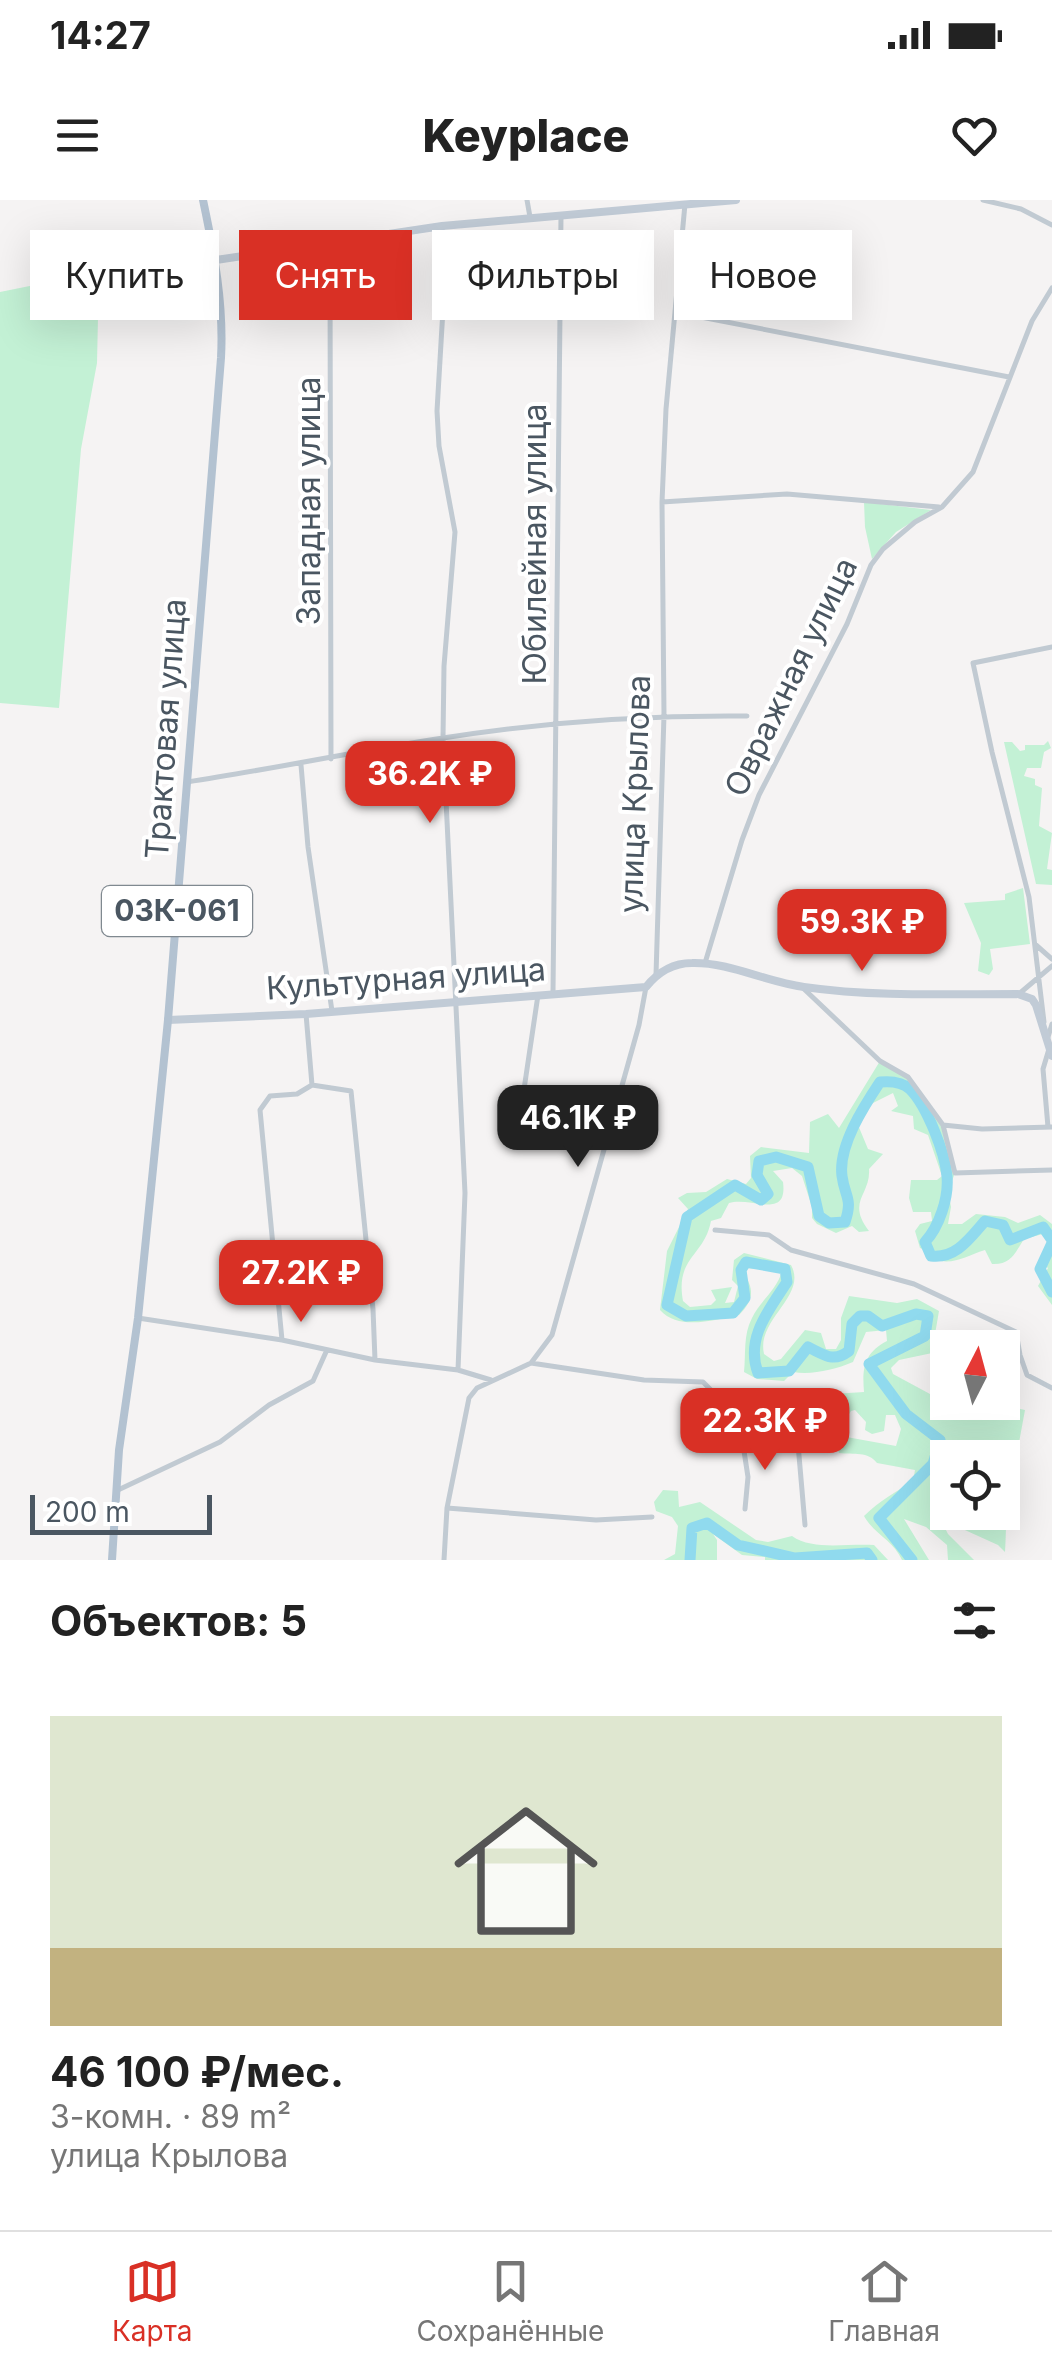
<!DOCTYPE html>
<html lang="ru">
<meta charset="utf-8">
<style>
:root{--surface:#fff;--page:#f6f6f6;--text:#222;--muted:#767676;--line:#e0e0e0;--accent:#d93025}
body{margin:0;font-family:Inter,sans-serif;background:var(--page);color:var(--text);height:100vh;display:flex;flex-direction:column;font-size:38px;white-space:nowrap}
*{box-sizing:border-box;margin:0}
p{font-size:32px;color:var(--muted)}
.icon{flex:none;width:55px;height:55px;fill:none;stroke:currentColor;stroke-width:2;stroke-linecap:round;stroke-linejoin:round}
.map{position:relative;height:1360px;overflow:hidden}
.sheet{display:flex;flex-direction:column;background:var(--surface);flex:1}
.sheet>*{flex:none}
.hud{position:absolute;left:30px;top:30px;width:992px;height:90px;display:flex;gap:20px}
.needle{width:65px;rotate:6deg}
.buttons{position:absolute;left:930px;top:1130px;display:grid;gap:20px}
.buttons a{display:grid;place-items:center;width:90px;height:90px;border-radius:0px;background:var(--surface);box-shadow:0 10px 40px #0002;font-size:50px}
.scale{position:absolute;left:30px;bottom:25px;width:182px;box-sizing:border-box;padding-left:10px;border:5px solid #4a5661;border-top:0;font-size:28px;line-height:35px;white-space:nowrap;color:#4a5661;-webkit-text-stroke:8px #fff;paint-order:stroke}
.price{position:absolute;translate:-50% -85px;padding:0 22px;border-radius:20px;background:var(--accent);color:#fff;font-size:32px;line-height:65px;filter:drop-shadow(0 2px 5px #0008)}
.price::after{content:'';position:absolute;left:50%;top:60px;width:30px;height:22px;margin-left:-15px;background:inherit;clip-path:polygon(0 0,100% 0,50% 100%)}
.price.on{background:#222;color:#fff}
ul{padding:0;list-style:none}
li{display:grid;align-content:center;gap:20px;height:530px;padding:0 50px}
li span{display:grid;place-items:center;height:310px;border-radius:0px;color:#555}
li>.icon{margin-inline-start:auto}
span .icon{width:180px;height:180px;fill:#fffc;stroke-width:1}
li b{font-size:42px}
h2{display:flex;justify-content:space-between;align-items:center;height:120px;padding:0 50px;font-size:42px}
.pill{padding:0 35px;border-radius:0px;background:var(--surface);box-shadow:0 10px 40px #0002;font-size:35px;line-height:90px}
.pill.on{background:var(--accent);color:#fff}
.status{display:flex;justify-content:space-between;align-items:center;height:70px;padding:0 50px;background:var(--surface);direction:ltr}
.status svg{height:28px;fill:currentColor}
header{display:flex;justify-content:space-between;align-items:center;height:130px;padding:0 50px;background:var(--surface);font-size:45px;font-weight:800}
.tab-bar{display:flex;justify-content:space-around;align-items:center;height:140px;border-top:2px solid var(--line);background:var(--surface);font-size:28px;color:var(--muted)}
.tab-bar a{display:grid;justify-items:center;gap:5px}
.tab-bar .on{color:var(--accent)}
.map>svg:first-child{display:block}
</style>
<div class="status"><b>14:27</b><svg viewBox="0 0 49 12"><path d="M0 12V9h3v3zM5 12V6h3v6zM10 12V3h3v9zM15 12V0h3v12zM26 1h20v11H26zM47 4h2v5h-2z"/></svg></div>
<header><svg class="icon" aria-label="menu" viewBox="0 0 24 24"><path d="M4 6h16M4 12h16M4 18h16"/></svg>Keyplace<svg class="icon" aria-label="heart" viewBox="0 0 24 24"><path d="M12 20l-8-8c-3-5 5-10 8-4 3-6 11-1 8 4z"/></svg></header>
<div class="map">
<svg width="1052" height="1360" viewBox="0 0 1052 1360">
<rect width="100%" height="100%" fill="#f5f3f3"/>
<path fill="#c3f1d5" d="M99 72 97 163 81 249 59 508 0 503V92Z
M864 302 931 310 896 332 872 359 865 327Z
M1048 541 1051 548 1044 552 1041 568H1027L1024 576 1035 579V585L1042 588 1039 626 1052 633 1047 669 1052 670V685L1036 684 1004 542H1012L1020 551 1025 550V545H1044Z
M1023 688 1030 744 990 749 993 769 989 775 978 771 981 743 964 703 1005 700V694Z
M880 861 907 876 943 925 955 973 948 991 951 1007 948 1024H962L976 1014 1005 1017 1018 1023 1040 1015 1052 1024V1105L1038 1086 1048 1068 1039 1061 1048 1040 1043 1034 1024 1039C1015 1053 1011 1065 992 1064L985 1050C966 1056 955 1065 935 1060L933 1053 920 1048 915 1031 920 1024 932 1021 931 1012H913L909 998 911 980H937L942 976 928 935 914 929 913 916 891 911 898 906 893 893 869 905 858 925 868 949 883 954 869 969C871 995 846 1001 869 1031L859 1032 852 1026 836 1033 817 1024 812 1018V1007L802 976 792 968 773 971 783 982C788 1021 751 996 729 1003L721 1018 711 1021C704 1057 675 1057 683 1101L690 1107 711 1105 716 1100 711 1090 732 1087 725 1103 734 1102 738 1086 732 1080 734 1060 744 1053 791 1065C808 1096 756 1119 764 1154L774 1161 781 1159 805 1130 821 1133 826 1149H836L841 1140V1118L849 1096 897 1103 917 1099 939 1111 934 1140 937 1152 899 1160 891 1168 893 1174 930 1194 935 1204 995 1203 1025 1210 1018 1248 1020 1260C1004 1283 1007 1325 1005 1352L998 1345 956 1326 955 1313 1002 1312V1258H948L947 1303 938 1314 948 1334 974 1360H948L947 1345 926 1327 904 1319 929 1360H902C893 1340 874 1334 864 1316 879 1301 896 1292 913 1281L915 1270 877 1263C868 1251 854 1255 839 1253L836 1243 841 1236 896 1246 901 1229 895 1215H886L884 1231 872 1234 865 1230 866 1222 855 1210 851 1211 846 1219 833 1223 811 1204 817 1195 864 1192C862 1168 864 1153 887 1141L886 1130 866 1132 853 1162C834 1170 812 1175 793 1172L784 1181 757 1179 744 1172C746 1154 743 1135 752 1118 760 1101 777 1090 782 1071L746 1068 744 1074C755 1090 753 1101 739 1115 714 1120 679 1131 660 1110L667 1051 688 1009 678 998 687 993 706 992 727 979 746 984 751 978 750 956 761 947 809 953 810 922 828 914 839 928Z
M663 1290 678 1291 679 1307 700 1302 756 1340 768 1342 792 1336C813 1351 848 1343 874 1345L888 1360H765V1357L742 1355 713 1334 717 1340V1360H664L675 1354 678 1326 672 1317 656 1311 654 1302Z"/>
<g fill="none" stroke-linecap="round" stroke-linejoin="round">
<path stroke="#90daee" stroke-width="11" d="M1052 1043 1040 1069 1052 1092
M690 1360 692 1328 707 1323 738 1345 795 1358 867 1353 872 1360
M912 1360 879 1318 933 1264 940 1240 906 1214 869 1164 925 1136 928 1116 916 1114 882 1126 868 1116H860L852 1124 849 1151C833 1163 825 1155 808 1147L789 1171 758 1173C745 1138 769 1110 787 1082L785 1069 746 1062 741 1070 745 1098 733 1113 686 1116 667 1105 687 1017 735 985 761 1000 768 994 757 975 759 961 776 957 808 967 819 1016 829 1023 845 1022C853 998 845 998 842 976 838 946 864 906 880 882 890 881 902 882 910 889 927 906 945 953 947 976 949 998 939 1027 925 1042L931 1056C956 1059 970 1038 985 1021L1003 1025 1010 1040 1043 1027 1052 1040"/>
<path stroke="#c1cad2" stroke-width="5" d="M527 0 530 17
M983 0 1021 9 1052 25
M442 26 443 109 437 211 439 246 455 332 444 466 443 538 465 993 458 1170 491 1180
M321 45 330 65 331 559
M675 112 1009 177
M662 302 787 294 939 307
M301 565 308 647 332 811
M187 582C273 569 357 551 443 538 544 522 645 515 747 516
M1036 745 1052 759
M705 763 742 640 759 595 847 424 871 365 883 349 915 322 942 307 973 272 1032 121 1052 88
M656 775 664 515 662 302 666 209 685 4
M804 789 880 861 908 877 943 925 955 973 1052 970
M553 793 561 15
M1020 793 1052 766
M306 814 312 885 351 891 373 1109 375 1160
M1044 822 1029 697 992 552 973 463 1052 447
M1048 837 1052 824
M523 896 538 795
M943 925 982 929 1052 927
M1048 927 1043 869 1049 849
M715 1030 769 1035 791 1050 914 1084 1016 1132 1020 1155 1027 1175 1052 1188
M138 1118 282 1140 375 1160 458 1170
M282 1140 260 910 270 896 297 894 312 885
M531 1163 552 1135 639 825 646 787
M531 1163 644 1180 703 1182 710 1189 717 1222 729 1234 798 1244 805 1325
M742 1238 748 1277 745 1309
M118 1290 220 1242 269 1205 313 1181 326 1152
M447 1308 596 1320 652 1317
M444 1360 447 1308 469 1198 477 1188 531 1163"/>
<path stroke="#c1cbd6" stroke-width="8" d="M216 60 442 26 736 0
M168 820 306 814 646 787C658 772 672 763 692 763 729 762 766 782 804 787 874 797 946 794 1018 794L1032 799 1036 805 1052 856"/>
<path stroke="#b3c2d1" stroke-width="8" d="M112 1360 119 1250 138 1118 168 820 221 158C224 104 214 52 203 0"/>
</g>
<g text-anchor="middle" stroke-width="8" stroke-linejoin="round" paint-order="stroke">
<rect fill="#fff" stroke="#808990" stroke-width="2.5" x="102" y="686" width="150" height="50" rx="8"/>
<g font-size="30" font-weight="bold" fill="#4a5661">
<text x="177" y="721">03К-061</text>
</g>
<g font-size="32" fill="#4a5661" stroke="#fff">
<text transform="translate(309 301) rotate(-90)" y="11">Западная улица</text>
<text transform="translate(535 344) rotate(-90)" y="11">Юбилейная улица</text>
<text transform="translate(791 477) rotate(-64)" y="11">Овражная улица</text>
<text transform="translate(166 529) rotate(-86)" y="11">Трактовая улица</text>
<text transform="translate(635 594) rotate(-88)" y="11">улица Крылова</text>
<text transform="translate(406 779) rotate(-4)" y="11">Культурная улица</text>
</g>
</g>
</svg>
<div class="buttons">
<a><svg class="needle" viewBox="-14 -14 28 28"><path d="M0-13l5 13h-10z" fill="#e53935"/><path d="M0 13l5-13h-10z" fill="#767676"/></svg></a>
<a><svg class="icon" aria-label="locate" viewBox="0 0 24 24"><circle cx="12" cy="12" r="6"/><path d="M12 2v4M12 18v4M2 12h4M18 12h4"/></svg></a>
</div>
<div class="scale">200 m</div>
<b class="price" style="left:430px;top:626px">36.2K ₽</b>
<b class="price" style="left:862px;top:774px">59.3K ₽</b>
<b class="price on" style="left:578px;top:970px">46.1K ₽</b>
<b class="price" style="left:301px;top:1125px">27.2K ₽</b>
<b class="price" style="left:765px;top:1273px">22.3K ₽</b>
<div class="hud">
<a class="pill">Купить</a>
<a class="pill on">Снять</a>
<a class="pill">Фильтры</a>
<a class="pill">Новое</a>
</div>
</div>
<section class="sheet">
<h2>Объектов: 5<svg class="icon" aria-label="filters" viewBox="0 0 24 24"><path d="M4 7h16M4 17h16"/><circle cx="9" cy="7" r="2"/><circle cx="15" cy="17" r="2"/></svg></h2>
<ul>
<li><span style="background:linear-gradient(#dfe7d0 75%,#c2b280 0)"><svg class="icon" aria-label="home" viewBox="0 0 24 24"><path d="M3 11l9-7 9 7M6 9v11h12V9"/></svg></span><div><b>46 100 ₽/мес.</b><p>3-комн. · 89 m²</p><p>улица Крылова</p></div></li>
</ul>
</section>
<nav class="tab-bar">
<a class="on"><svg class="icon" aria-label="map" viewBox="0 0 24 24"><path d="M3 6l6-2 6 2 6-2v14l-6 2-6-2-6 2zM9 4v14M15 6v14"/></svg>Карта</a>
<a><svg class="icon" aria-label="saved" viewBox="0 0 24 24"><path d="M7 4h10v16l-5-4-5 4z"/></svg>Сохранённые</a>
<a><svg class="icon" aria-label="home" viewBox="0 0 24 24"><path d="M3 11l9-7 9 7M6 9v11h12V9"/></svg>Главная</a>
</nav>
